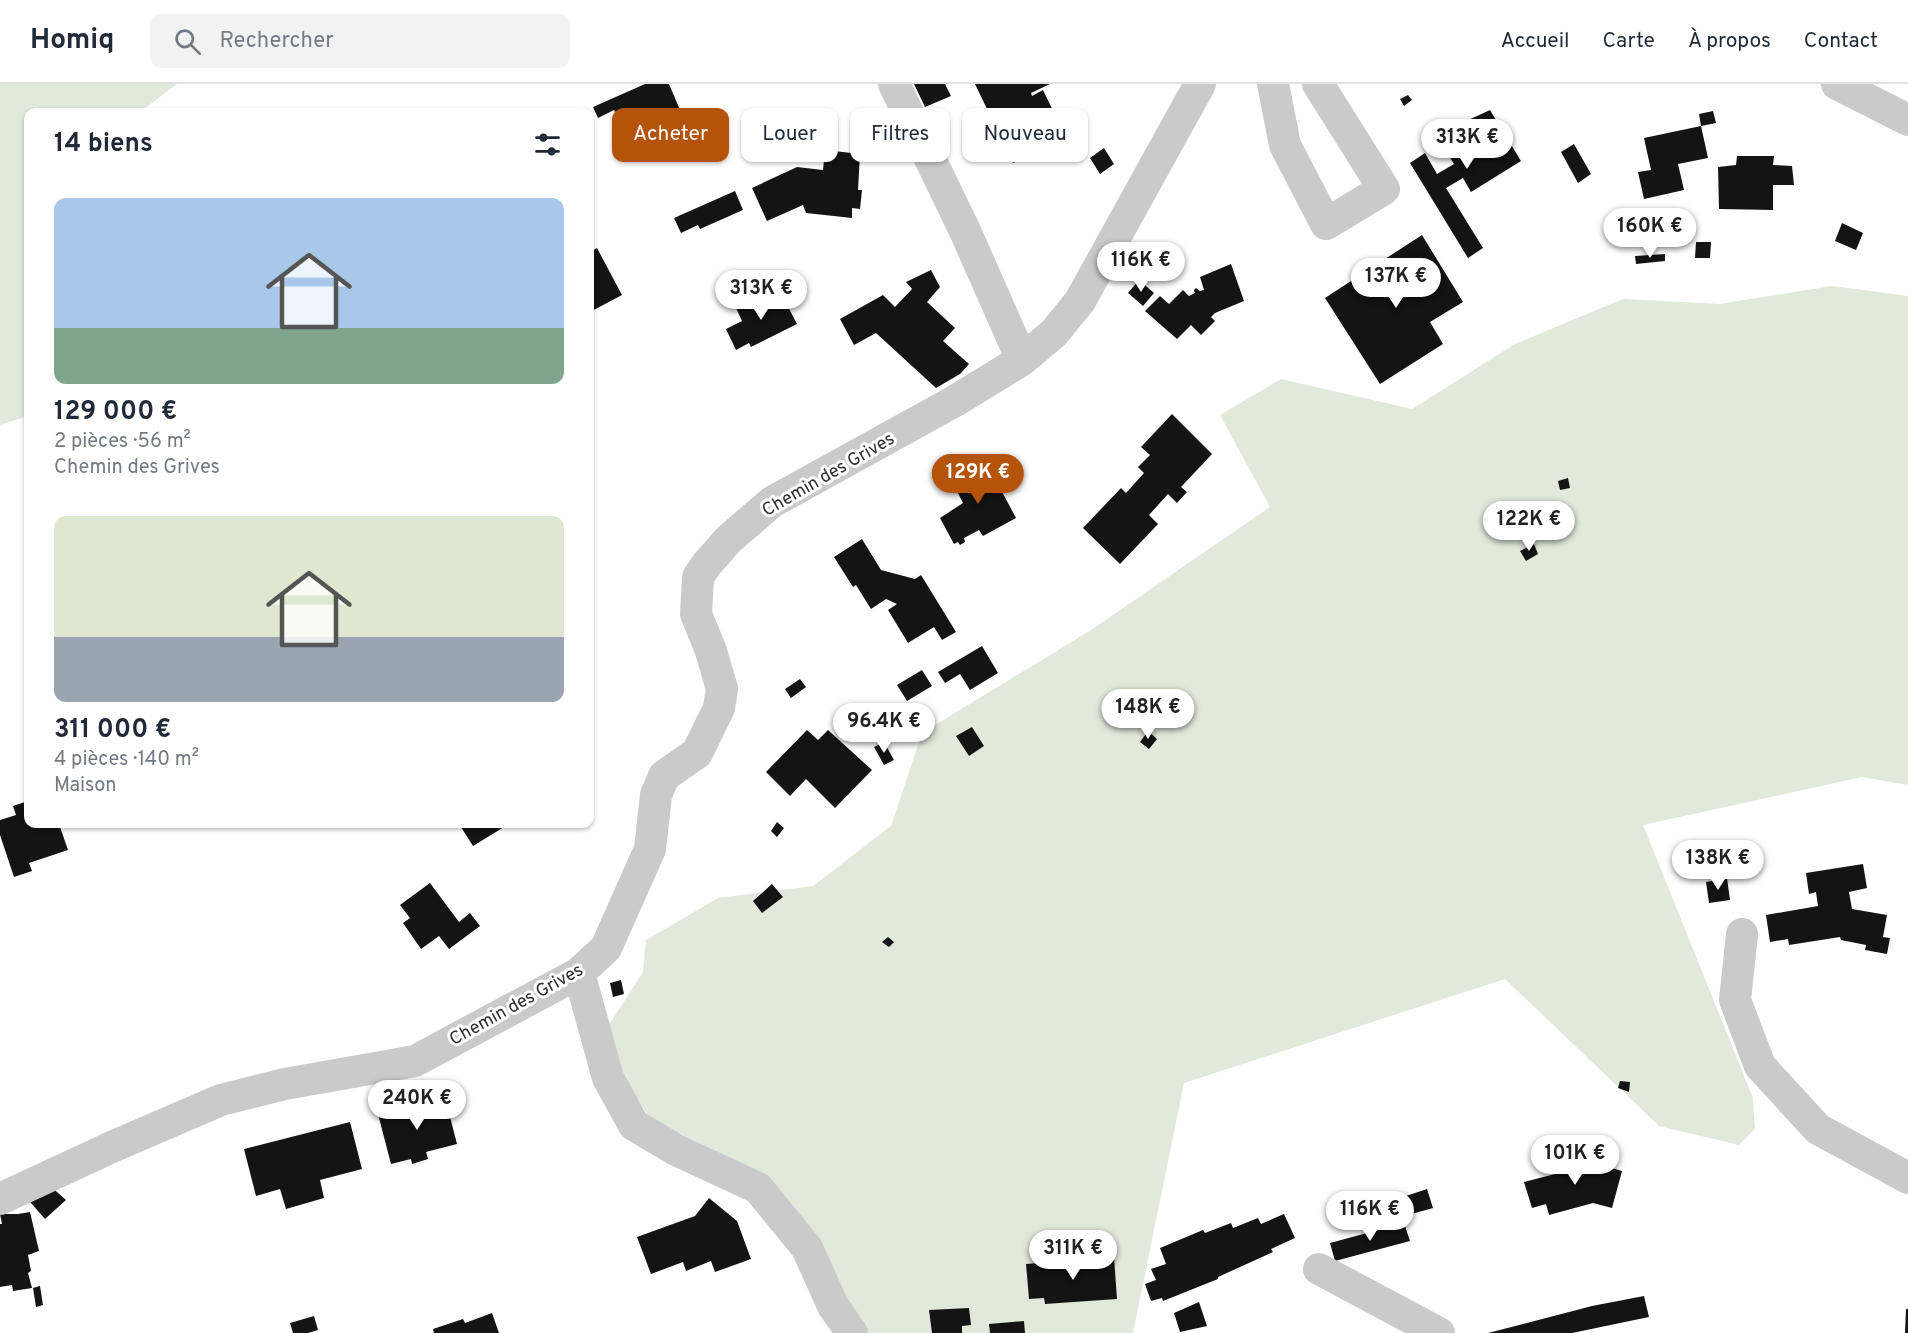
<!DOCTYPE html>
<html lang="fr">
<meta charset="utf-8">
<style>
:root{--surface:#fff;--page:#f2f2f3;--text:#1f2937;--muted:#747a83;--line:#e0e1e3;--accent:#b45309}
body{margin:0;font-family:Overpass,sans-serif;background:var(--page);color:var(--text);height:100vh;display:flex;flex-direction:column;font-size:22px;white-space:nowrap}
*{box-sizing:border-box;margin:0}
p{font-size:20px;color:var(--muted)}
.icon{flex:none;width:33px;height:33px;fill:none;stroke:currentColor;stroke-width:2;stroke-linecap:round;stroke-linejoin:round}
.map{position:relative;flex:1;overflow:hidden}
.sheet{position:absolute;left:24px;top:24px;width:570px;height:720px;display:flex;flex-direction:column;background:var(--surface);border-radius:12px;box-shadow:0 2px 4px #0004}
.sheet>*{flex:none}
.hud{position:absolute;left:612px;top:24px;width:570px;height:54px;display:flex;gap:12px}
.price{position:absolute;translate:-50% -51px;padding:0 14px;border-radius:21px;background:#fff;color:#222;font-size:20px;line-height:39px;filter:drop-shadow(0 2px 3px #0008)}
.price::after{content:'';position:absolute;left:50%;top:36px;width:18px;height:14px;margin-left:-9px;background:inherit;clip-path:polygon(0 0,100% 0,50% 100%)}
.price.current{background:var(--accent);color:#fff}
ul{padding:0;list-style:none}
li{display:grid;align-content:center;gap:12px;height:318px;padding:0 30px}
li span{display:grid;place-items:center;height:186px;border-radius:12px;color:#555}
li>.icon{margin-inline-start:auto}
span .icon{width:108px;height:108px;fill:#fffc;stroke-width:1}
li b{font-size:26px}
h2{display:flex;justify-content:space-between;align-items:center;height:72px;padding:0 30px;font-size:26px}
.pill{padding:0 21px;border-radius:12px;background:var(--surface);box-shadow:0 2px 4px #0004;font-size:21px;line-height:54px}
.pill.current{background:var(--accent);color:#fff}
header{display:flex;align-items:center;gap:36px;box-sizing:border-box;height:84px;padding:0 30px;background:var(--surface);border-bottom:2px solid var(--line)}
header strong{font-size:28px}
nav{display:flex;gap:33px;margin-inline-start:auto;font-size:21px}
.search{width:420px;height:54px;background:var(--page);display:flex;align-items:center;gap:15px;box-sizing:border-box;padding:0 21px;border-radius:12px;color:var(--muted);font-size:22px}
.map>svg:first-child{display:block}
</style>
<header>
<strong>Homiq</strong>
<div class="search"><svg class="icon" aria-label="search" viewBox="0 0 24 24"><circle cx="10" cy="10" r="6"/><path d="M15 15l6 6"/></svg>Rechercher</div>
<nav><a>Accueil</a><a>Carte</a><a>À propos</a><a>Contact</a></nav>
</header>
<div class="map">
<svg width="1908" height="1249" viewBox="0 0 1908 1249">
<rect width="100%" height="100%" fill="#fff"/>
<path fill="#e1e9db" d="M0 0H177L140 28H28V332L0 341Z
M1832 202 1908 212V701L1862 693 1643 741 1753 1014 1755 1045 1739 1061 1659 1042 1505 895 1184 999 1133 1249H868L856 1235 768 1094 651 1035 622 992 607 944 643 888 646 856 718 814 813 802 891 742 922 649 1091 546 1270 423 1220 331 1281 295 1412 325 1515 260 1623 215 1720 220Z"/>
<path fill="#141414" d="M645 0H669L692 54 677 61 669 43 630 60 614 26 598 34 593 23Z
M914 0H945L951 12 925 23Z
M975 0H1050L1031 9 1032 12 1043 6 1061 43 1051 49 1055 58 1013 79Z
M1408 11 1412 16 1404 22 1400 15Z
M1490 26 1521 77 1471 108 1463 94 1446 104 1483 164 1468 174 1410 79 1425 69 1437 90 1454 80 1436 51Z
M1713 27 1716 39 1701 42 1708 74 1678 80 1684 106 1644 115 1638 88 1651 86 1644 54 1701 42 1699 30Z
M1574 60 1591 90 1578 99 1561 68Z
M1104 64 1114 80 1100 90 1090 74Z
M825 66 860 70 858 106H862L860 125 852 124V134L806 129 803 121 767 137 752 104 797 83 823 86Z
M1737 72H1774L1773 81 1792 82 1794 101H1773V126L1719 125 1718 83 1736 81Z
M735 107 743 126 700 145 698 141 681 149 674 134Z
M1842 139 1863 149 1856 166 1835 157Z
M1422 151 1463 218 1430 238 1443 260 1380 300 1325 214Z
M1696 158H1711L1710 174H1695Z
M597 164 622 211 590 228V168Z
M1665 170V177L1636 180 1635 172Z
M1231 180 1244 217 1215 229 1211 233 1215 237 1201 251 1191 241 1177 255 1145 227 1160 212 1169 220 1183 206 1189 212 1195 209 1194 206 1196 204 1200 207 1204 206 1200 193Z
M931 186 940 203 927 218 955 244 943 257 969 280 960 290 936 304 876 249 854 261 840 235 883 211 895 223 912 205 906 198Z
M1139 196 1154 209 1143 222 1128 209Z
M773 206 779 220 785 217 797 240 751 263 749 259 736 266 726 245 742 237 736 224Z
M1172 330 1212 370 1181 403 1187 408 1177 419 1168 410 1149 431 1158 440 1120 480 1083 444 1121 404 1126 409 1144 389 1138 383 1150 371 1141 363Z
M983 372 1016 434 983 452 979 446 964 454 965 458 960 461 958 458 954 460 940 434 963 419 958 409 970 402 961 384Z
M1568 394 1570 404 1560 406 1558 397Z
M862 455 881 486 915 495 921 491 956 548 942 556 934 543 908 559 888 526 897 520 886 515 871 525 856 501 853 503 834 473Z
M1534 460 1538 470 1526 477 1520 467Z
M982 562 998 589 970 606 960 590 945 599 938 588Z
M922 586 932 602 907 617 897 601Z
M800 595 806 603 791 614 785 605Z
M972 643 984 662 969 672 956 652Z
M807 646 818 656 828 646 872 686 835 724 806 695 790 712 766 688Z
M1148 647 1157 655 1149 665 1140 658Z
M884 658 894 676 884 681 874 663Z
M28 717V740H59L68 766 29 779 32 787 14 793 0 751V736L16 731 13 722Z
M777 738 784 744 777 753 771 747Z
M459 740H509L473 762Z
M1863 780 1867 804 1849 808 1852 825 1887 831 1883 853 1890 854 1887 870 1865 866 1866 861 1841 856 1840 853 1789 861 1788 855 1770 858 1766 831 1818 822 1816 808 1809 810 1806 789Z
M1727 794 1730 816 1709 819 1706 798Z
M430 799 459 838 470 829 480 842 449 865 439 852 421 865 403 839 410 834 400 821Z
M772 800 783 813 762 829 753 817Z
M888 853 894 858 889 863 882 858Z
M621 896 624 910 613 913 610 899Z
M1620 997 1630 998 1629 1008 1618 1004Z
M445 1013 457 1060 426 1068 428 1075 412 1080 411 1075 391 1080 378 1030Z
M350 1038 362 1085 320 1096 324 1114 286 1125 280 1105 256 1112 244 1065Z
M1584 1073 1585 1076 1622 1087 1612 1124 1593 1119 1549 1131 1546 1120 1532 1124 1524 1098 1555 1090 1552 1082Z
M48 1100 66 1116 45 1135 24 1111Z
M1427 1105 1433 1124 1355 1146 1349 1131Z
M709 1114 737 1137 751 1175 715 1188 711 1177 686 1187 683 1178 651 1190 637 1153 695 1132Z
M30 1128 39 1167 28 1171 31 1187 28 1189 32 1204 13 1207 12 1201 0 1203V1140H2L0 1130H18Z
M1284 1130 1295 1154 1271 1165 1273 1168 1218 1193V1195L1163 1217 1162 1214 1151 1217 1145 1200 1156 1196 1151 1185 1166 1180 1160 1164 1203 1146 1205 1149 1231 1139 1233 1144 1258 1134 1261 1140Z
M1404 1139 1410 1157 1335 1177 1330 1159Z
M1114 1173 1117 1215 1045 1220 1044 1214 1029 1215 1026 1180Z
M40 1202 43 1221 36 1223 33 1204Z
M1644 1212 1649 1233 1572 1249H1488L1592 1222Z
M1199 1218 1207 1242 1180 1248 1174 1229Z
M969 1224 971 1241 962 1242V1249H932L929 1226Z
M1906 1225H1908V1249H1905Z
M492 1229 499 1249H434L433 1245 463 1235 465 1239Z
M314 1232 318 1246 308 1249H293L290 1239Z
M1024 1237 1025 1249H990L989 1240Z"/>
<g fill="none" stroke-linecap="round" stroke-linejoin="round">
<path stroke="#cacaca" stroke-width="32" d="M894 0 965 147 1022 276
M1273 0 1285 61 1326 140 1384 105 1318 0
M1837 0 1908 36
M1742 850 1735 916 1760 982 1818 1045 1908 1094
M579 889 608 994 634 1041 676 1066 758 1104 807 1164 833 1222 852 1249
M0 1115 114 1062 221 1016 285 1000 415 977 579 889 606 864 650 765 656 711 664 692 697 669 719 624 722 605 711 567 696 530 698 493 707 480 728 456 772 418 955 317 1022 276 1054 249 1080 217 1200 0
M1319 1185 1439 1249"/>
</g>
<g text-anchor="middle" stroke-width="6" stroke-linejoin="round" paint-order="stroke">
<g font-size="18" fill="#2d2d2d" stroke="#fff">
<text transform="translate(828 390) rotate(-30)" y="6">Chemin des Grives</text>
<text transform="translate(516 920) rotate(-29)" y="6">Chemin des Grives</text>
</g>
</g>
</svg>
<b class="price" style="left:1467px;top:86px">313K €</b>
<b class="price" style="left:1650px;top:175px">160K €</b>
<b class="price" style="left:1141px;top:209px">116K €</b>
<b class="price" style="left:1396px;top:225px">137K €</b>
<b class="price" style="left:761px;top:237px">313K €</b>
<b class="price current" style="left:978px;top:421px">129K €</b>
<b class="price" style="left:1529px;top:468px">122K €</b>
<b class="price" style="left:1148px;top:656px">148K €</b>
<b class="price" style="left:884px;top:670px">96.4K €</b>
<b class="price" style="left:1718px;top:807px">138K €</b>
<b class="price" style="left:417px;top:1047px">240K €</b>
<b class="price" style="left:1575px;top:1102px">101K €</b>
<b class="price" style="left:1370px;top:1158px">116K €</b>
<b class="price" style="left:1073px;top:1197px">311K €</b>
<div class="hud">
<a class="pill current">Acheter</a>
<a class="pill">Louer</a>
<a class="pill">Filtres</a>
<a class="pill">Nouveau</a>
</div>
<section class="sheet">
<h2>14 biens<svg class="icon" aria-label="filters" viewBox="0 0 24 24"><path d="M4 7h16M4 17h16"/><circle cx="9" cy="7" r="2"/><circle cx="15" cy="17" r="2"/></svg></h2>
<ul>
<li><span style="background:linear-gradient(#a9c7e8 70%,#7fa58c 0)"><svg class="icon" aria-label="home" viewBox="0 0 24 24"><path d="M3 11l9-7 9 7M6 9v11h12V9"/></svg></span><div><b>129 000 €</b><p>2 pièces · 56 m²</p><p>Chemin des Grives</p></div></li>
<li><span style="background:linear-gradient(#dfe7d0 65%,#9aa5b1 0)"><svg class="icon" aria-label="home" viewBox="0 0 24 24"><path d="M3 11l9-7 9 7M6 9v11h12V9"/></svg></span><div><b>311 000 €</b><p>4 pièces · 140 m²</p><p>Maison</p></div></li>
</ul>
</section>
</div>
